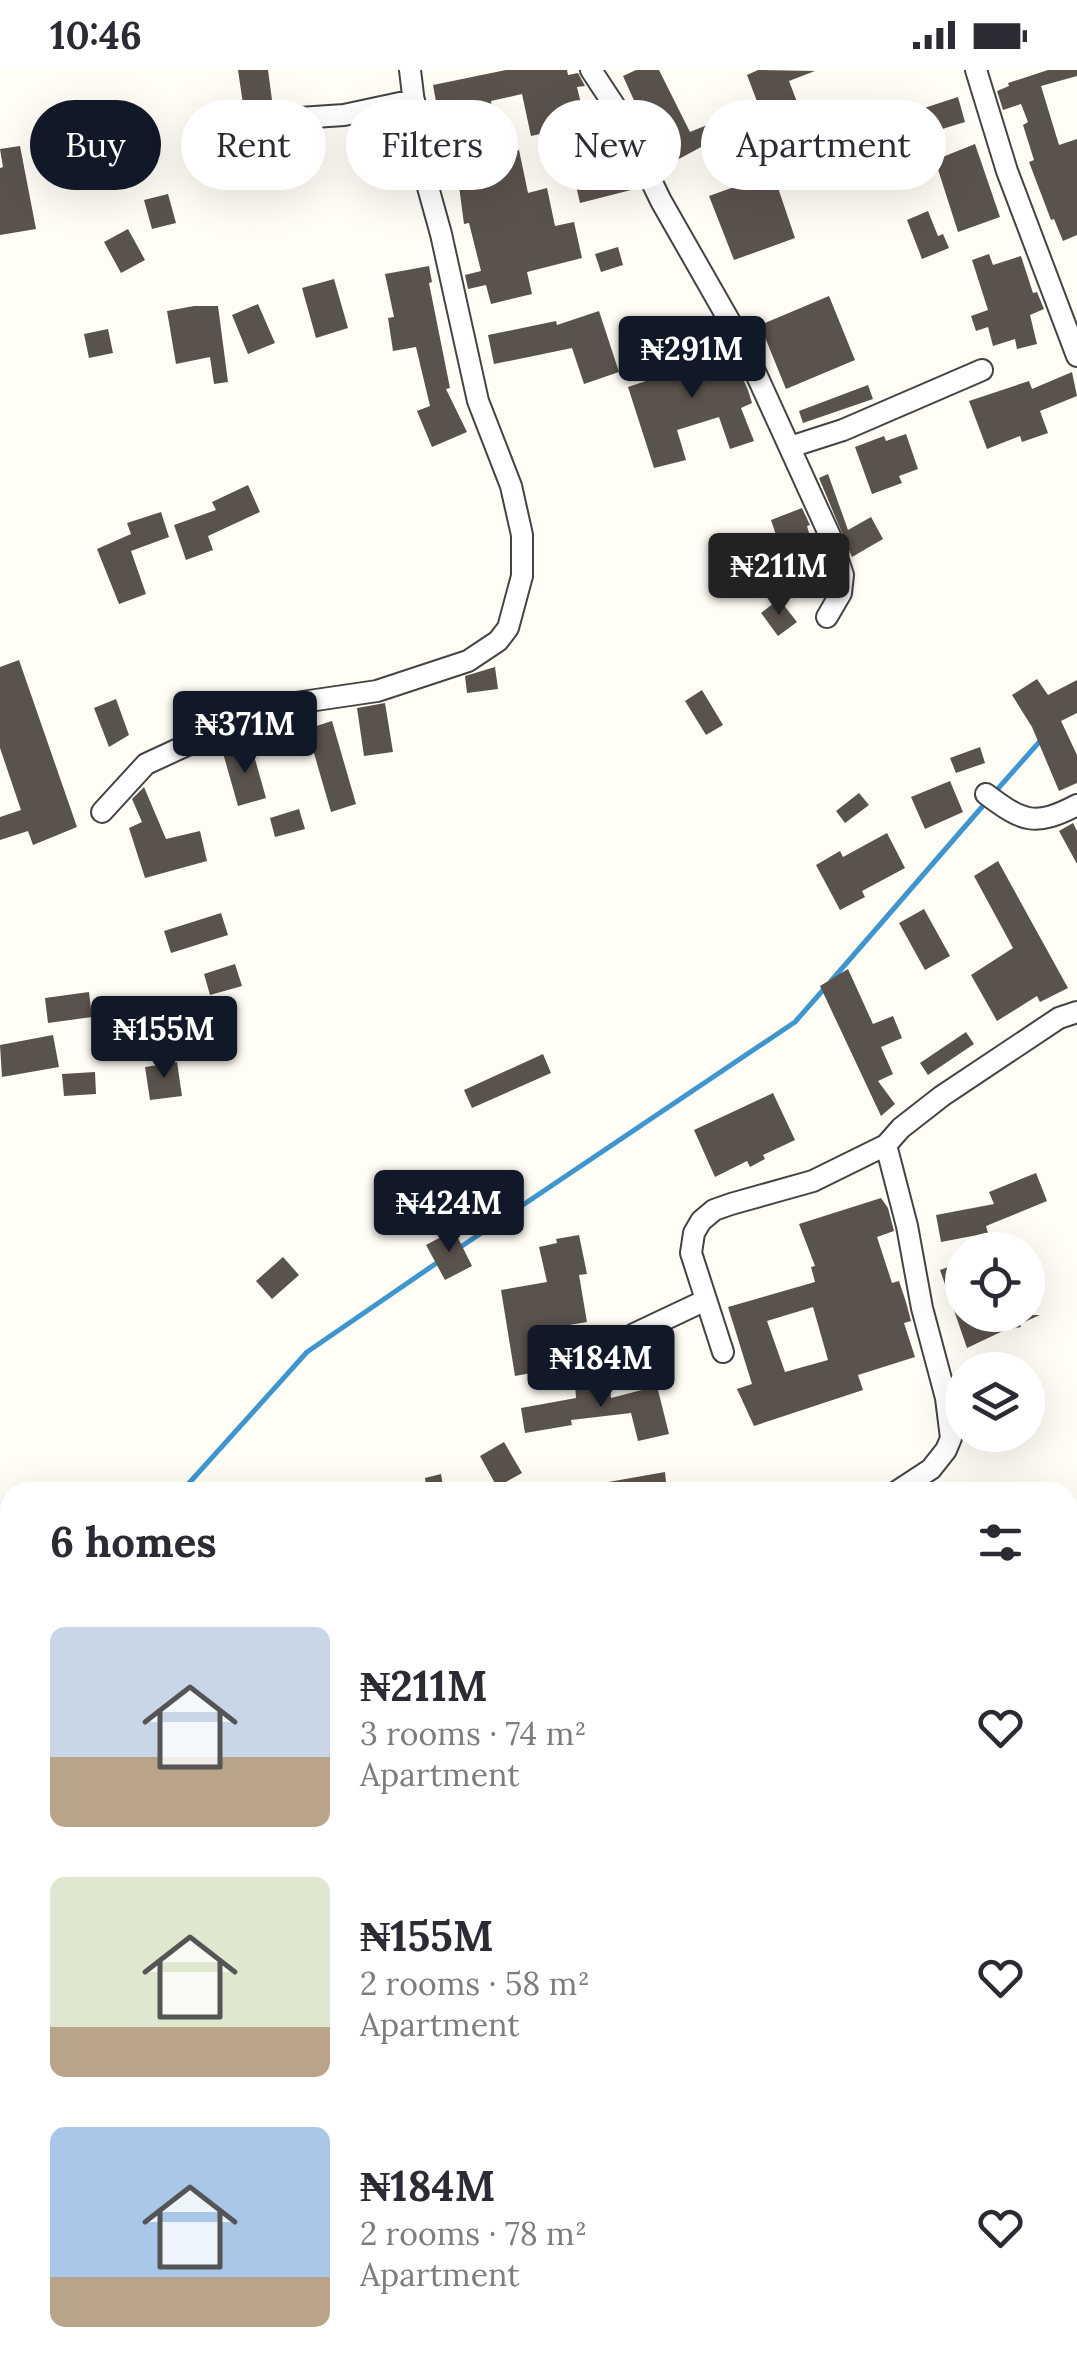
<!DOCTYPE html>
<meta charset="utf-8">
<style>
:root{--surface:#fff;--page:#f7f7f7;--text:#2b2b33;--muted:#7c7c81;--accent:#111827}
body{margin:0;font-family:Lora,serif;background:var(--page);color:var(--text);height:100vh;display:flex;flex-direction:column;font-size:38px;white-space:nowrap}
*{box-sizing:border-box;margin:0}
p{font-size:32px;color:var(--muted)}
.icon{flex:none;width:55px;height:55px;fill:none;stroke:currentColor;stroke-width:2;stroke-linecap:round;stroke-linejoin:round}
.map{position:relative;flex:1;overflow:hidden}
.sheet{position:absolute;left:0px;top:1412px;width:1078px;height:892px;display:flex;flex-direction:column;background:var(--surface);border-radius:30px 30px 0 0;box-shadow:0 10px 40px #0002}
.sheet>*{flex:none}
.banner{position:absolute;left:30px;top:30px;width:1018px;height:90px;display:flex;gap:20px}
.tools{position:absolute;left:945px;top:1162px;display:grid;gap:20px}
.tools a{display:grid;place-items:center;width:100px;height:100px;border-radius:50%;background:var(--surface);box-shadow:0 10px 40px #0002;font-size:50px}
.price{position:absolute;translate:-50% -85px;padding:0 22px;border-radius:10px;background:var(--accent);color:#fff;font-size:32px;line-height:65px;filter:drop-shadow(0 2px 5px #0008)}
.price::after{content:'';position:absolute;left:50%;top:60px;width:30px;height:22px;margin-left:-15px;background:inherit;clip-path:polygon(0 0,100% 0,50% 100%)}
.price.on{background:#222;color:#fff}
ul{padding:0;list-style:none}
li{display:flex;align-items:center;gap:30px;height:250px;padding:0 50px}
li span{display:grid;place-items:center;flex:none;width:280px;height:200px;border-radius:15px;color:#555}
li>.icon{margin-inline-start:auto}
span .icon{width:120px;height:120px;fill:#fffc;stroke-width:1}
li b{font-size:42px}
h2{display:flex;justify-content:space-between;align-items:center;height:120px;padding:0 50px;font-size:42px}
.chip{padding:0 35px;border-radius:45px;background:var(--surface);box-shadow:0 10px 40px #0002;font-size:35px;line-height:90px}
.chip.on{background:var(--accent);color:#fff}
.status{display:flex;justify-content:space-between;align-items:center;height:70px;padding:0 50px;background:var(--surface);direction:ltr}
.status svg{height:28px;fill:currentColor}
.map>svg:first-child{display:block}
</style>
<div class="status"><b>10:46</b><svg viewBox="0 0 49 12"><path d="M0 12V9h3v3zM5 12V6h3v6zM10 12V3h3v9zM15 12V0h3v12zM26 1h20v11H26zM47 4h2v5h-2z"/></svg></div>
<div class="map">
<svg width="1077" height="2304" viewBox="0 0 1077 2304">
<rect width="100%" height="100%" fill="#fffdf5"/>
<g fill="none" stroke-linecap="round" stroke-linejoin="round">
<path stroke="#3f96cf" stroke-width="5" d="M995 722 1041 670
M831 911 988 730
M459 1178 795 952 824 919
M181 1422 307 1282 441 1190"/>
</g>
<path fill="#5a524d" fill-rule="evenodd" d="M238 0H268L272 30 243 34Z
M506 0H567L568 5 578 3 585 16 577 17 586 54 531 66 522 24 491 31 493 47 486 48 491 86 519 80 528 123 547 118 555 156 574 152 582 188 527 202 532 224 491 234 486 215 468 219 465 205 481 201 469 153 464 154 459 116 448 118 443 96 450 94 445 54H440L433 15Z
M636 0H659L690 62 758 34 747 5 758 0 815 1 789 11 802 45 768 59 765 53 717 72 716 69 664 97 623 6Z
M1048 0H1077V6L1041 16 1059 75 1077 69V165L1063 171 1054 149 1051 150 1029 92 1034 90 1023 55 1028 52 1021 34 1003 40 997 21 1009 16 1008 13Z
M958 27 965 52 926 64 918 40Z
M302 62 305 87 276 91V98L260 100 257 78 280 76 278 63Z
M901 73 906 86 887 94 881 81Z
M975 74 1000 147 958 162 935 90Z
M20 76 36 159 0 165V98L3 97 0 79Z
M629 97 635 119 580 133 575 111Z
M773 103 795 168 734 190 709 126Z
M168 124 176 153 152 159 144 130Z
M928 141 938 166 943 164 949 178 922 189 907 150Z
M128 159 145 190 121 203 104 172Z
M618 177 623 195 601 202 595 184Z
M989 184 993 195 1021 186 1033 223 1037 222 1044 239 1030 245 1037 274 1017 279 1015 269 993 276 988 257 976 261 971 246 988 240 972 190Z
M429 196 432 212 429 213 450 318 446 319 467 362 432 377 417 341 430 336 416 277 393 281 388 248 394 247 385 204Z
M334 209 348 258 316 268 302 218Z
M829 226 855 290 786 319 760 255Z
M258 234 275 273 248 284 232 245Z
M194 236H218L228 312 214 314 210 287 176 294 167 241Z
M599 241 619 302 584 314 572 278 494 294 488 265 556 251 557 255Z
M706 251 717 287 731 283 748 320 752 333 741 338 754 371 730 379 719 347 677 360 686 390 654 398 628 317 700 293 688 257Z
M108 259 113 283 89 288 84 264Z
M1072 302 1077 326 1040 341 1048 363 1022 372 1020 366 987 379 969 331 1029 311 1032 319Z
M868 315 873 329 803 353 799 341Z
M906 364 918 399 899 406 902 413 872 424 855 377 884 366 886 371Z
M828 404 848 460 871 447 883 469 852 487 819 408Z
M248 415 260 442 208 466 213 480 186 490 174 455 216 440 212 432Z
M802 438 810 455 807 456 809 463 779 474 771 450Z
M161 442 169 467 131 481 146 524 119 534 97 479 131 464 127 453Z
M779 529 797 552 778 566 761 543Z
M19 590 77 757 33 775 28 761 0 770V747L21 740 0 678V597Z
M495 597 498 619 467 623 465 606Z
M1037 609 1048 625 1077 610V643L1061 651 1077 685V713L1059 721 1032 657 1012 625Z
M702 620 723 655 706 665 685 631Z
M116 629 129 665 109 677 94 638Z
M385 633 393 682 364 686 357 638Z
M332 651 356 734 331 742 307 659Z
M251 675 266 728 238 736 223 683Z
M980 677 985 693 956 703 950 688Z
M950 711 963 742 925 759 911 727Z
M144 717 166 769 200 761 207 791 145 808 129 758 142 752 132 729Z
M859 723 869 735 845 753 836 741Z
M299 739 305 759 275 767 270 748Z
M1073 753 1077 761V794L1059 761Z
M887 763 905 798 862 821 865 827 840 840 816 795 840 781 843 787Z
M998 791 1068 918 1040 932 1037 926 997 951 971 905 1013 878 974 806Z
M924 839 950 886 925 900 899 853Z
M221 843 228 865 171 883 164 861Z
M235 894 242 916 210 925 204 904Z
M848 899 873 954 893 946 902 968 881 977 893 1004 878 1011 895 1034 881 1046 820 916Z
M89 922 92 947 48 953 45 928Z
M966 962 974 974 928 1005 920 993Z
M53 965 59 997 2 1007 0 975Z
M543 984 551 1003 472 1038 464 1020Z
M177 992 182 1026 150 1030 145 997Z
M95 1002 96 1024 64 1026 62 1004Z
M773 1023 795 1070 763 1085 765 1089 750 1097 747 1091 715 1107 694 1060Z
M1036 1103 1047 1131 986 1156 988 1163 941 1172 936 1145 994 1134 989 1122Z
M881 1128 888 1138 894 1161 877 1167 892 1213 899 1211 906 1232 911 1251 904 1253 915 1287 858 1305 863 1320 754 1356 737 1319 752 1314 728 1237 815 1212 811 1197 815 1196 799 1154ZM813 1237 828 1290 785 1302 767 1251Z
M454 1160 472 1196 445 1210 426 1175Z
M579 1165 587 1204 579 1205 587 1252 552 1258 559 1298 515 1306 501 1220 547 1212 539 1177 557 1173 556 1169Z
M283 1187 299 1205 272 1229 256 1211Z
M962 1192V1245H1040L1020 1254 1021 1257 1005 1260 967 1278 940 1200Z
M593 1311 594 1316 610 1315 611 1328 657 1316 669 1364 638 1371 631 1343 571 1350 572 1355 525 1363 521 1338 576 1328 575 1313Z
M504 1372 522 1403 497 1417 480 1386Z
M665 1402 667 1422H597V1414Z
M441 1404 444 1422H427L425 1408Z"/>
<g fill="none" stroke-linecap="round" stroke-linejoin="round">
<g stroke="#444" stroke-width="24">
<path id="minor" d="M591 0 616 38 661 131 742 273 830 466 843 505 841 523 827 547
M976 0 1007 101 1077 286
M210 54 344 45 414 30
M790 377 843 360 982 300
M986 724C1023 752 1035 757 1077 735
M102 742 146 694 198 670 275 636 377 621 468 591 498 571 508 558 522 506V465L511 416 478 331 441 164 421 92 410 0
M886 1075 907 1156 922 1238 946 1328 951 1368 946 1380 931 1399 896 1422
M723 1282 691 1183 694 1163 701 1151 714 1140 731 1134 813 1111 886 1075 901 1058 942 1026 1059 948 1077 942
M607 1290 634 1264 706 1230
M0 1877 10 1882
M1068 1966 1077 1973
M1068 1997 1077 1985
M603 2295 619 2304
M685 2295 699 2304
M719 2304 725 2295
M828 2304 835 2295"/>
</g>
<use href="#minor" stroke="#fff" stroke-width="20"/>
</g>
</svg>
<div class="tools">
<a><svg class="icon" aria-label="locate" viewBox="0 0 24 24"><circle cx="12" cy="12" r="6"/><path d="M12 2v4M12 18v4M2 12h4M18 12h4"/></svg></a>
<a><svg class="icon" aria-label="layers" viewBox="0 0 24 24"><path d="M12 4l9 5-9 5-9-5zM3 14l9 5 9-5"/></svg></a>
</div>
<b class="price" style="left:692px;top:331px">₦291M</b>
<b class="price on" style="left:779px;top:548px">₦211M</b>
<b class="price" style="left:245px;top:706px">₦371M</b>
<b class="price" style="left:164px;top:1011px">₦155M</b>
<b class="price" style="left:449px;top:1185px">₦424M</b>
<b class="price" style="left:601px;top:1340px">₦184M</b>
<div class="banner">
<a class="chip on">Buy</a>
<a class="chip">Rent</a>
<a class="chip">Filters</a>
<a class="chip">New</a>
<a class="chip">Apartment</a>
</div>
<section class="sheet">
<h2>6 homes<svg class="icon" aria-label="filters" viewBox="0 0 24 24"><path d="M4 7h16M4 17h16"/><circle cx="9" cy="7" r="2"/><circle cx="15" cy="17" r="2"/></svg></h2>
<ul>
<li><span style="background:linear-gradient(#c9d6e8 65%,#b9a48a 0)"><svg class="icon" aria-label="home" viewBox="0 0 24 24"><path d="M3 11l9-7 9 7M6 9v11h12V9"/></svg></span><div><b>₦211M</b><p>3 rooms · 74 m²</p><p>Apartment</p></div><svg class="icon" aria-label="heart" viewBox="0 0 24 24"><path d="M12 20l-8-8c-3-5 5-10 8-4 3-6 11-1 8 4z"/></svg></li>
<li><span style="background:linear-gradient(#dfe7d0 75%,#b9a48a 0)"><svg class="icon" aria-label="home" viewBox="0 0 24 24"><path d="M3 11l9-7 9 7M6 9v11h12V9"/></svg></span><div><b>₦155M</b><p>2 rooms · 58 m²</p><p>Apartment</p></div><svg class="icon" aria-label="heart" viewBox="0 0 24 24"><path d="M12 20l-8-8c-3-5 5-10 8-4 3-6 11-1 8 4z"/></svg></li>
<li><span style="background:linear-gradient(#a9c7e8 75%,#b9a48a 0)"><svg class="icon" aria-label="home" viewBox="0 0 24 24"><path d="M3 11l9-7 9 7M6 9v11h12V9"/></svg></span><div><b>₦184M</b><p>2 rooms · 78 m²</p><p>Apartment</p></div><svg class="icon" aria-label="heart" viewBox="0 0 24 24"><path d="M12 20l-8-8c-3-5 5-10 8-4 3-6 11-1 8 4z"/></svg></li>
</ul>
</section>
</div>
